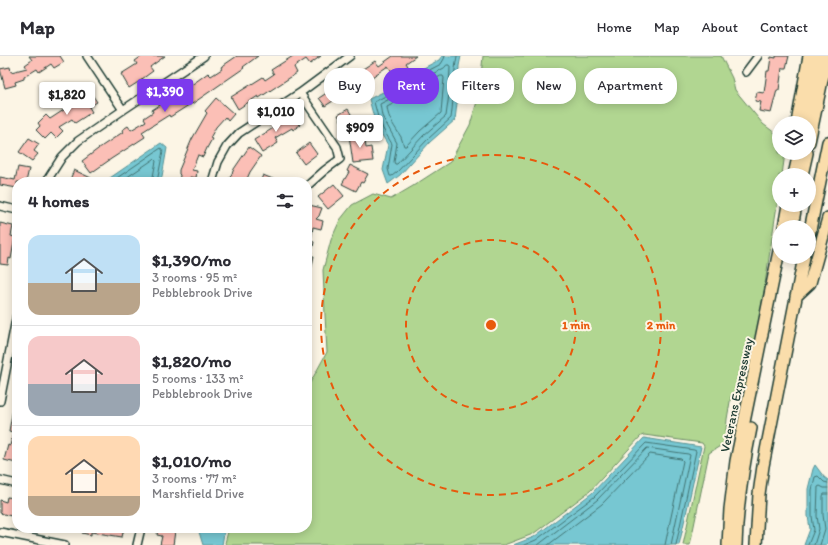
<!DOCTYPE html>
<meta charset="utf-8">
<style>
:root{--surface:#fff;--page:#f7f7f7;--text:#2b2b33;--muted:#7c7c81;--line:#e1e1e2;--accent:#7c3aed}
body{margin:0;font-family:Itim,sans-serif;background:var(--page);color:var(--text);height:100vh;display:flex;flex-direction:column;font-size:15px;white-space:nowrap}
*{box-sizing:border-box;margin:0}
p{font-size:13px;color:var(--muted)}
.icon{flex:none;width:22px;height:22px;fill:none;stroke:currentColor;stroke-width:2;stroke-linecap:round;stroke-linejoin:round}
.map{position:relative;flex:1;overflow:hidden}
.drawer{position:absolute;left:12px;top:121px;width:300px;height:356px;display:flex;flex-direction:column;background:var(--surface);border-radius:16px;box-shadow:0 2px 10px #0003}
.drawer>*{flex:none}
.hud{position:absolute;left:324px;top:12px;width:380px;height:36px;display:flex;gap:8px}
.tools{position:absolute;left:772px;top:60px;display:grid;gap:8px}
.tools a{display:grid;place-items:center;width:44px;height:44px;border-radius:50%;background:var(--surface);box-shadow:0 2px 10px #0003;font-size:20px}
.price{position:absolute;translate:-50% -34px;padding:0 9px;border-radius:4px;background:#fff;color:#222;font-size:13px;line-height:26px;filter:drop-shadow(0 1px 2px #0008)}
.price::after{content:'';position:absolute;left:50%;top:24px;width:12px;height:9px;margin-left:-6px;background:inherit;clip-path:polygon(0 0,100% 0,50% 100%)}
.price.current{background:var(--accent);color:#fff}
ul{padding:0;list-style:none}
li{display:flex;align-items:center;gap:12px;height:100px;padding:0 16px}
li+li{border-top:1px solid var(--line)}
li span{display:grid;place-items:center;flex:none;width:112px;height:80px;border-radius:12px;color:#555}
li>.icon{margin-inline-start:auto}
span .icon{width:48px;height:48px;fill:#fffc;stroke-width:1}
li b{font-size:17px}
h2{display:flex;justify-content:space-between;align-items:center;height:48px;padding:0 16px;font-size:17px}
.tag{padding:0 14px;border-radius:16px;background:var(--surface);box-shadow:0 2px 10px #0003;font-size:14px;line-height:36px}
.tag.current{background:var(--accent);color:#fff}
header{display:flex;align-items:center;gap:24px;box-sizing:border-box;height:56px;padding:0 20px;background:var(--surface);border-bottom:1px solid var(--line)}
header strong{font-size:19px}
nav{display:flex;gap:22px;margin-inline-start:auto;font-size:14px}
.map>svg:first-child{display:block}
</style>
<header>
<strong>Map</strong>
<nav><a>Home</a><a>Map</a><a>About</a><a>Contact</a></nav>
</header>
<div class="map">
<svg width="828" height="489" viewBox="0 0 828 489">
<rect width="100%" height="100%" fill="#fcf5e5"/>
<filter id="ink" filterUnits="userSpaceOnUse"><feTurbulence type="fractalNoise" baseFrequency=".025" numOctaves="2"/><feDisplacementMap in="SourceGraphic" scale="8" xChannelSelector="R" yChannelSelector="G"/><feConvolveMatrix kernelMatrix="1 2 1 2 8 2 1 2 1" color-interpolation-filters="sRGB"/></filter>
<g filter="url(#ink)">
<path fill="#b1d691" stroke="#688a62" d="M483 0H721L732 22 735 34 763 68 779 80V97H785L782 119H779V136L754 300 746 333 731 340 727 363 725 387 709 397 690 489H683L704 390 702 387 644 379 641 380 590 435 533 478 504 489H226L225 487 229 472H307V329L310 327 327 296 325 259 323 214 331 184 340 164 352 149 373 138 391 143 413 130 450 106 470 69 479 39Z"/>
<path fill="#77c7d2" stroke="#549093" d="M442 0H461L459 10 458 39 455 64 430 86 400 119 388 128 383 114 388 89 379 74 374 62 369 43 399 28 416 16 439 4Z
M161 87 167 92 161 126H104Z
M644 382 701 391 679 489H513L534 481 592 437Z
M815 409 824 421 828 424V487L826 489H804L810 473 808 460V433L813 413Z
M200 472H225L222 489H203L199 476Z"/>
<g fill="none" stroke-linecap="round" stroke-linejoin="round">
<path stroke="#427473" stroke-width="1" d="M445 0 444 3 441 8 418 20 401 32 374 46 378 61 383 73 392 88 388 113 390 120H392L397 116 428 83 451 62C454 42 453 20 457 0
M447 9H449L450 11 449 38 446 60 424 79 397 108H395L394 106 397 87 382 60 380 48 403 36 421 24 444 12Z
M441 20H443L444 22 441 57 420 75 406 90H404C403 87 402 84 401 81 395 71 388 63 387 51L406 41 424 29Z
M111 126 161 92 163 95 157 126
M120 126 154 103 156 105 152 126
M524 489 536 484 594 441 646 387 694 394 696 395 676 489
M538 489 597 444 647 392 688 398 690 399 671 489
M548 489 602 448 650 398 681 403 683 405 665 489
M808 489 814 474 812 460V434L815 421 818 420 824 426 828 427
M814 489 819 473 817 460 818 431 820 430 824 432H828
M820 489 825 473 823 459V440L824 438H828"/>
</g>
<path fill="#fbbfb6" stroke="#1f3d34" d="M29 0H60L64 6 54 12 51 8 39 16 37 13 24 21V23L15 26 16 29 5 32 0 13 10 11 11 16 27 12 25 9 32 4Z
M142 0H165L150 11 153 15 142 23H143L129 32 121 18 137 8 135 5Z
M237 0H258L243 11 244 12 192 48V47L170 61 169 59 142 76 145 81 111 103 91 117 82 105 102 90 123 76 122 74 128 70 131 74 146 65 144 62 153 56 152 54 168 44 169 46 184 37 183 35 208 17 211 20 222 13 221 11Z
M293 0H321L310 8 306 3 294 11 297 17 259 42 258 40 238 53 231 41 263 21 265 24 274 18 271 14Z
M393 0H416L406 7 408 10 395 20 388 10 350 36 349 35 325 50 319 42 375 5 379 10Z
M776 0H789L786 12H782L779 34H777L771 57 759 55 761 46 755 45 757 36 764 37 767 15H769L771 1 776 2Z
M89 34 97 46 89 51 92 56 75 67 72 63 59 71 63 75 56 82 51 77 45 83 36 74 40 70 38 67 46 59 50 63 76 46 74 43Z
M216 42 234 58 228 65 225 61 216 71 210 82 212 83 207 92 203 101 198 99 192 114 197 115 196 122 190 121 189 126H179L180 119 179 118V114L192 83 207 57 205 55Z
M348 53 355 65 358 63 362 69 348 77 338 59Z
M293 58 300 69 293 74 292 72 275 82 278 87 262 97 254 84 275 71 274 70Z
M364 77 366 92 371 91 373 105 353 107 349 79Z
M29 82 39 88 34 95 38 98 32 105 19 96Z
M309 87 317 98 304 108 296 97Z
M249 91 261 100 250 116 246 125 242 123 241 126H228L234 113Z
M350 109 368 118 363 127 361 126 356 135 342 128 349 116 347 115Z
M18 111 29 113 26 126H17V132L0 129V121L15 124Z
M74 114 91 122 89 126H69Z
M263 119 280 126H260Z
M334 128 344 140 328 153 318 141Z
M309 149 322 152 319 160 316 163 323 165 321 173 313 171 311 185 314 186 311 200H314L310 219H307V157Z
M0 167 13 170 11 180 15 181 11 203 9 202 8 209 0 208Z
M14 347H17V400L16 407 4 404 8 389 10 390 13 376 9 375Z
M7 441 15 442 11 460 0 457V444L6 446Z
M83 472H124L122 481 91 476V479L82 477Z
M158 472 175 475 173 489H160L162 480 157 479Z"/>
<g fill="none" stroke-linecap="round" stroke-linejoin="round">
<g stroke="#1f3d34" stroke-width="10">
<path id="minor" d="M87 0 123 54
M746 16 758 0
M300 37 337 91 340 103 325 114 307 130
M46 126 62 101 78 85 123 54 204 0
M212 126 218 106 227 90 239 77 300 37 350 0
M0 150 17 154
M0 345 17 258
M0 424 17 428
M0 476 65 489
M137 489 141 472"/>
</g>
<g stroke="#1f3d34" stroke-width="14">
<path id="highway" d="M797 67 809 0
M805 67 819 0
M809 86 827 0
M794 119 799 97
M802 119 807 97
M784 171 788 149
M792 171 796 149
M809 179 828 86
M796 240 810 227 828 162
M728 489 730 453 736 405 779 195
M736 489C737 450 743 411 751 372
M756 489 759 438 763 410 804 201"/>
</g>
<use href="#minor" stroke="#fcf5e5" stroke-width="7"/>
<use href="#highway" stroke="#faddab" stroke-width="11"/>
</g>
</g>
<g fill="none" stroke="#e8590c" stroke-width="2" stroke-dasharray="7 5">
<circle cx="491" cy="269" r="85"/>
<circle cx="491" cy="269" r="170"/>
</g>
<g text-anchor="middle" stroke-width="4" stroke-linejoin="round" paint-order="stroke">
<g font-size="13" fill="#1f3d34" stroke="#fcf5e5">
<text transform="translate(736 339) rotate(-78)" y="5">Veterans Expressway</text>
</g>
</g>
<circle cx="491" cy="269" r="6" fill="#e8590c" stroke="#fcf5e5" stroke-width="2"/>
<g font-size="12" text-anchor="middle" font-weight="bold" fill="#e8590c" stroke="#fcf5e5" stroke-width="4" stroke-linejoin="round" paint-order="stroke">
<text x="576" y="273">1 min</text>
<text x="661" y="273">2 min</text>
</g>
</svg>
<div class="tools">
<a><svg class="icon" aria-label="layers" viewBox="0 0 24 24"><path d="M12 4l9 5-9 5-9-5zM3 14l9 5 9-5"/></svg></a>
<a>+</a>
<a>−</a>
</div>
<b class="price current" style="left:165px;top:57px">$1,390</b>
<b class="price" style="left:67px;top:60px">$1,820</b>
<b class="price" style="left:276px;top:77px">$1,010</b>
<b class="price" style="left:360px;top:93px">$909</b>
<div class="hud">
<a class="tag">Buy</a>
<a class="tag current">Rent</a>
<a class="tag">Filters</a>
<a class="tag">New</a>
<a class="tag">Apartment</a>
</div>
<section class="drawer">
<h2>4 homes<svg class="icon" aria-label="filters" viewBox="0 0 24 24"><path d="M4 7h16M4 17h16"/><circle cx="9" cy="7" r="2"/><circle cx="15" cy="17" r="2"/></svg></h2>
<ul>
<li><span style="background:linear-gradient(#bfe0f5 60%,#b9a48a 0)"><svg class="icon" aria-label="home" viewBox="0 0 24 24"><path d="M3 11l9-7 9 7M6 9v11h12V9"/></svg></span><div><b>$1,390/mo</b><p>3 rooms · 95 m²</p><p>Pebblebrook Drive</p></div></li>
<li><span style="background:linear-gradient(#f6c9c9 60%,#9aa5b1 0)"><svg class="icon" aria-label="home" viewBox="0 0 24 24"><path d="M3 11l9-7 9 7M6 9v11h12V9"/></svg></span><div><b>$1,820/mo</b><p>5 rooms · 133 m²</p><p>Pebblebrook Drive</p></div></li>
<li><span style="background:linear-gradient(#ffd9b3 75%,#b9a48a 0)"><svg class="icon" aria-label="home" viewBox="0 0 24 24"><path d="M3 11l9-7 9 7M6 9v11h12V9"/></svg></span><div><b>$1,010/mo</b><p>3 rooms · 77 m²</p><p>Marshfield Drive</p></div></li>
</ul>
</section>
</div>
